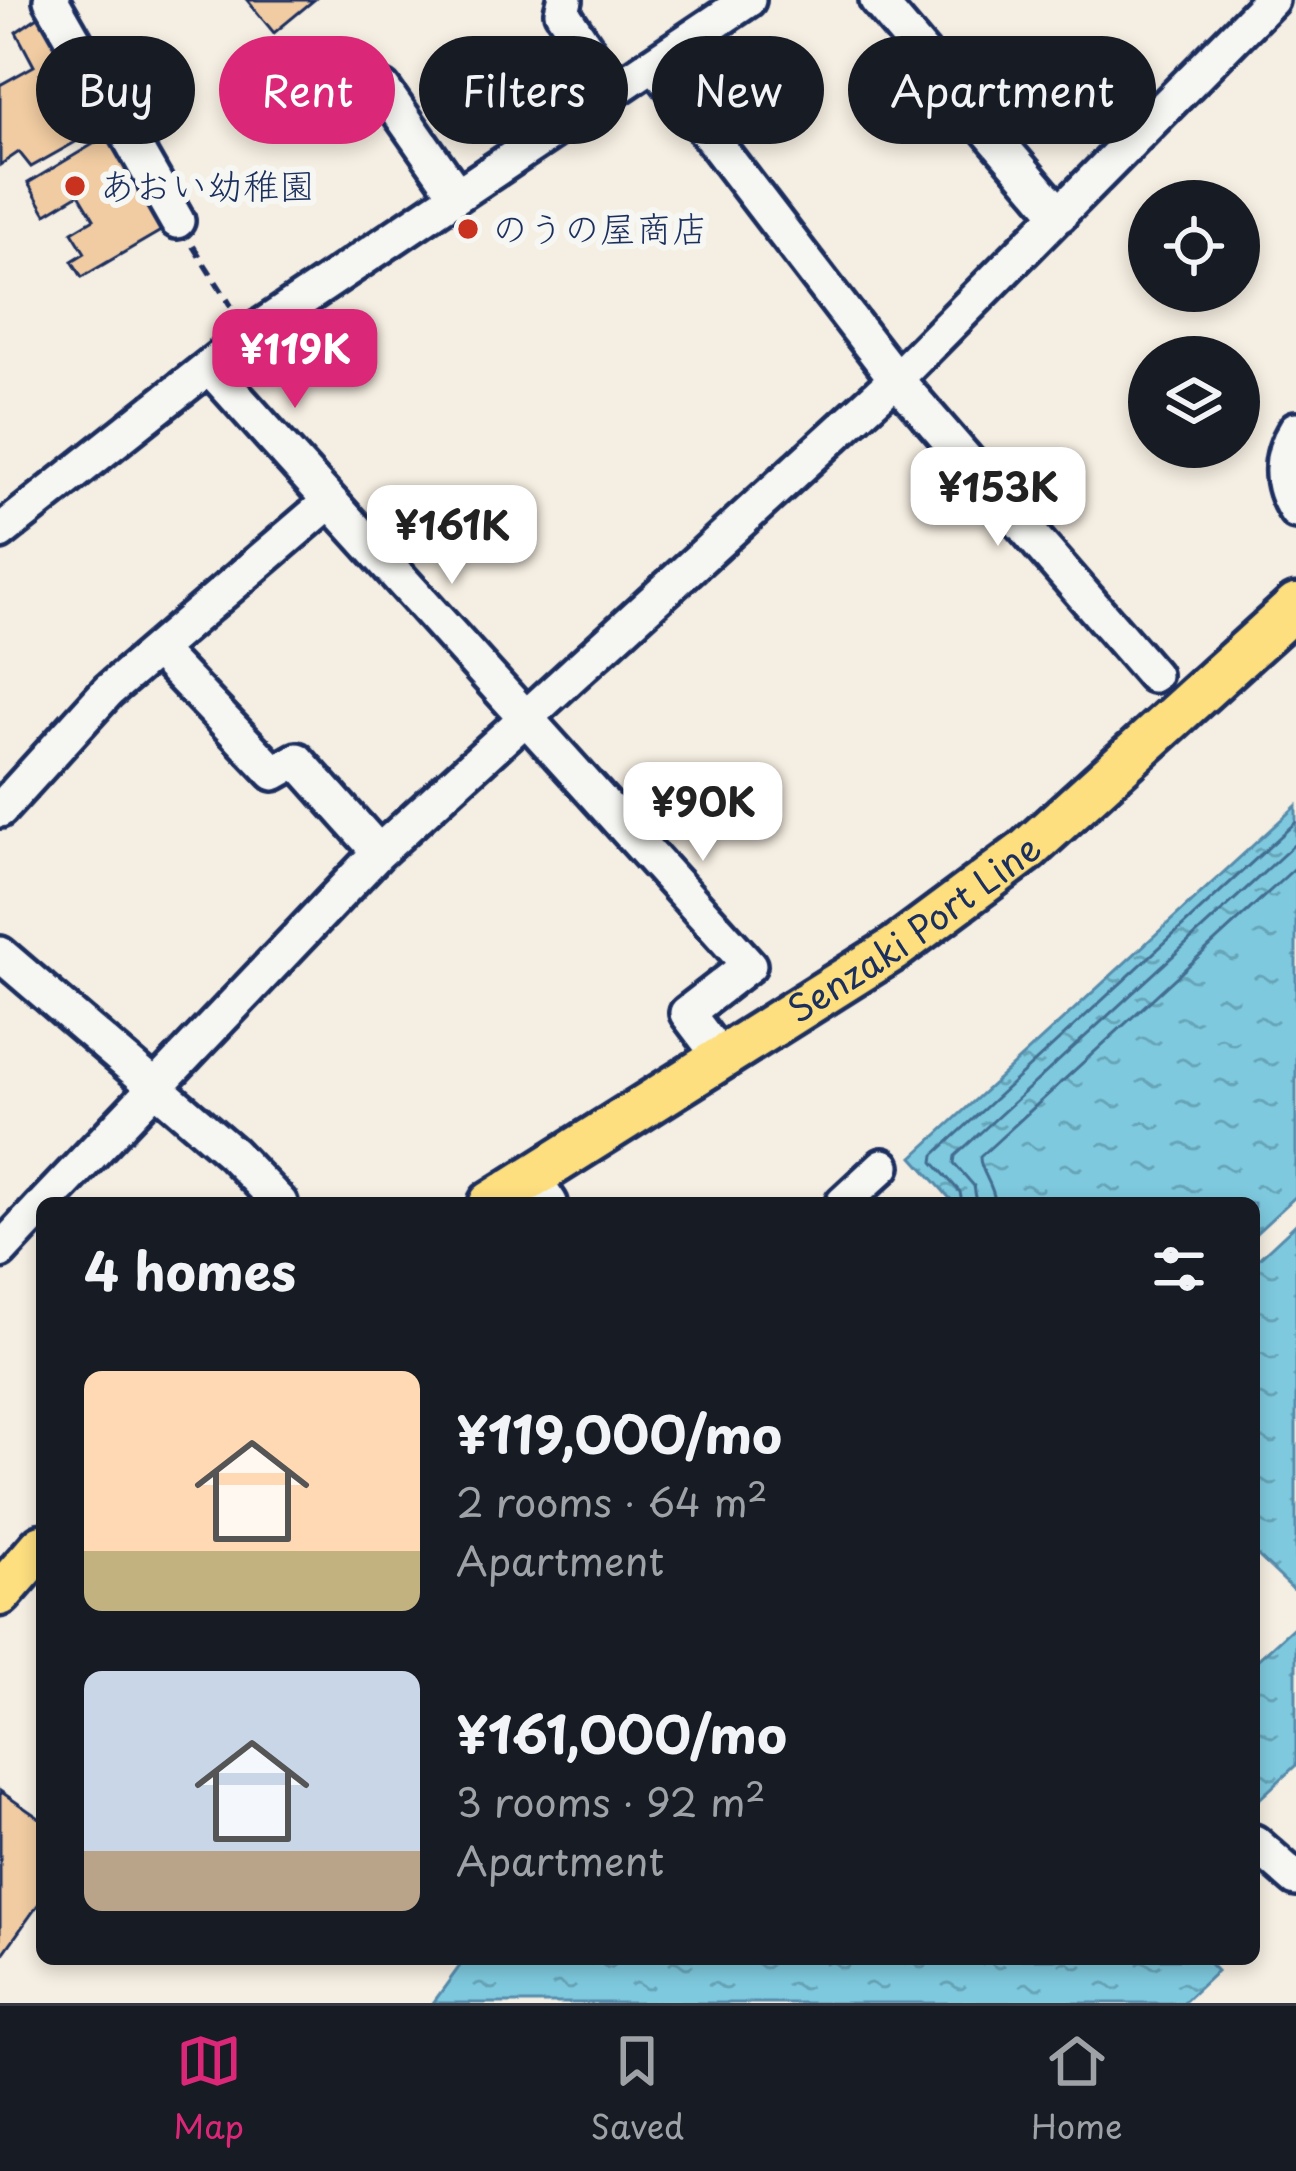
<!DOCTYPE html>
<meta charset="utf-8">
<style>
:root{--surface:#171b24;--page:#242831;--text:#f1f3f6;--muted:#9ea1a6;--line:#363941;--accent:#db2777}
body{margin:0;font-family:"Playpen Sans","Klee One",sans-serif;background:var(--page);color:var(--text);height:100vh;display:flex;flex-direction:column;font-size:45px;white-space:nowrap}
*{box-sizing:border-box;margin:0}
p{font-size:39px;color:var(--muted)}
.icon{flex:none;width:66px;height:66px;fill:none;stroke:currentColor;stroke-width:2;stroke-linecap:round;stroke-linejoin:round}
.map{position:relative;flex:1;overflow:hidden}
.panel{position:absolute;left:36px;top:1197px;width:1224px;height:768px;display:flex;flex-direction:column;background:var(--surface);border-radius:18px;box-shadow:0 6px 18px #0003}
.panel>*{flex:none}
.top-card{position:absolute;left:36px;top:36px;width:1224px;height:108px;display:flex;gap:24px}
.tools{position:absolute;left:1128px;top:180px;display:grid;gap:24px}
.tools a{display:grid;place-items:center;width:132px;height:132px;border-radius:50%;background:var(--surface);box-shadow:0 6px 18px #0003;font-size:60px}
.price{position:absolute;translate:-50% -102px;padding:0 27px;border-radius:24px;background:#fff;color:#222;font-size:39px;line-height:78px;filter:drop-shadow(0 3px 6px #0008)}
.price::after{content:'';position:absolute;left:50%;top:72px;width:36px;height:27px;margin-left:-18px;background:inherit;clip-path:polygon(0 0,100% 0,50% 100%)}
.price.selected{background:var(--accent);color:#fff}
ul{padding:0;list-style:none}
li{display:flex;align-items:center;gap:36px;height:300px;padding:0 48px}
li span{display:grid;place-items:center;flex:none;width:336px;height:240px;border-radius:18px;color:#555}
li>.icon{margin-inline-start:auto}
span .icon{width:144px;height:144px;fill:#fffc;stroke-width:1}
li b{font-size:51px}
h2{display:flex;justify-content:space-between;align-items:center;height:144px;padding:0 48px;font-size:51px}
.chip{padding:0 42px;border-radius:54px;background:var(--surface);box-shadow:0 6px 18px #0003;font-size:42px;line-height:108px}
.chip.selected{background:var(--accent);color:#fff}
.tab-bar{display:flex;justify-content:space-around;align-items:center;height:168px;border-top:3px solid var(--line);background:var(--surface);font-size:33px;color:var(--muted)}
.tab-bar a{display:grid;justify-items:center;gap:6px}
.tab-bar .selected{color:var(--accent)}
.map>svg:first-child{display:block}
</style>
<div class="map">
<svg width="1296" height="2003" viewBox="0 0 1296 2003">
<defs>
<pattern id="water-ripples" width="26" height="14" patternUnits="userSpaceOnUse" patternTransform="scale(3)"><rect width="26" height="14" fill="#7ec9de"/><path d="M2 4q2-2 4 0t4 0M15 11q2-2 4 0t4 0" fill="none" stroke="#66a4b7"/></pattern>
</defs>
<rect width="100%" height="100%" fill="#f5eee2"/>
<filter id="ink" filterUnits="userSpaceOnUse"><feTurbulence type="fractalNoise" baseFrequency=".00833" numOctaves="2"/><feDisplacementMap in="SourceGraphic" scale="24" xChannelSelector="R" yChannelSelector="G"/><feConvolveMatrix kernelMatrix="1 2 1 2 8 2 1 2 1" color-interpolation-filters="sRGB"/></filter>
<g filter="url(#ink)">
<path fill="url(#water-ripples)" stroke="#568bab" stroke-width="3" d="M1296 806V1196L1254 1235V1203H954L913 1157Z
M1296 1224V1592L1254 1552V1263Z
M1296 1625V1765L1254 1804V1663Z
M465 1959H1205L1217 1971 1183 2003H433Z"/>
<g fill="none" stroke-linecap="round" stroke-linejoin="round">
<path stroke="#436d91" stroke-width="3" d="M962 1203 960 1192 933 1162 934 1155 1296 822
M977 1203 974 1186 954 1163 955 1156 1296 843
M995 1203C995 1186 979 1170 980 1157L1296 867"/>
</g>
<path fill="#f1cca2" stroke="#1b2f5e" stroke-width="3" d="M247 0H314L274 33Z
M44 13 68 56 40 74 50 91 61 85 75 112 93 105 104 126 31 167 19 152 0 165V85L34 66 16 32Z
M115 131 171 225 82 277 72 261 85 253 72 232 94 219 79 194 46 214 28 183Z
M0 1791 42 1820V1899L0 1958Z"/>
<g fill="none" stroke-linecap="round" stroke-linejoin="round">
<g stroke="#1b2f5e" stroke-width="42">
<path id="minor" d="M51 0 177 221
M565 0 562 12 614 90
M877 0 1060 215
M654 63 896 379 1153 675
M383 89 457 195
M209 367 749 965 687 1013 721 1058
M1296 429C1279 456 1278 484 1296 511
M0 532 249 335 748 0
M157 650 274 773 297 760 379 852
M0 810 108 691 330 501
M0 954 232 1153 280 1203
M532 1176 550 1203
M45 1203 379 852 896 379 1271 0
M843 1203 883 1166
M0 1251 42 1206
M1254 1842 1296 1879"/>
</g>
<g stroke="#1b2f5e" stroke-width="51">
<g id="major">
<path id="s1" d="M491 1203 894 949 1026 851 1296 606"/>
<path d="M0 1594 42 1546"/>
</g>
</g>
<path stroke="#1b2f5e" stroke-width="6" stroke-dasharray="12 9" stroke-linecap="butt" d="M193 246 231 306"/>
<use href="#minor" stroke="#f6f6f2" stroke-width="33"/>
<use href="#major" stroke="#fddf80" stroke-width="42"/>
</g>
</g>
<g fill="#c8321e" stroke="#f6f6f2" stroke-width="4.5">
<circle cx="75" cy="186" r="12"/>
<circle cx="468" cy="229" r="12"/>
</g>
<g text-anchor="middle" stroke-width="12" stroke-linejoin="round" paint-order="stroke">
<g font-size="36" fill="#1b2f5e" stroke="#f6f6f2" text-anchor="start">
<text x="99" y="199">あおい幼稚園</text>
<text x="492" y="242">のうの屋商店</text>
</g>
<g font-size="36" fill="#1b2f5e" stroke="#f6f6f2">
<text dy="13" stroke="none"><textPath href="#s1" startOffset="504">Senzaki Port Line</textPath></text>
</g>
</g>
</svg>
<div class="tools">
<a><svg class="icon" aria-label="locate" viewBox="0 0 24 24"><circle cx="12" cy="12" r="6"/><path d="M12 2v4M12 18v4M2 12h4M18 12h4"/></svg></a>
<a><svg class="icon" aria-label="layers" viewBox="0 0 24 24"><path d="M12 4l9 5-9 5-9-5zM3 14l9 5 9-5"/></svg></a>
</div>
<b class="price selected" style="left:295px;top:411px">¥119K</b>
<b class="price" style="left:998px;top:549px">¥153K</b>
<b class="price" style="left:452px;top:587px">¥161K</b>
<b class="price" style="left:703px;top:864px">¥90K</b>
<div class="top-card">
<a class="chip">Buy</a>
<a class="chip selected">Rent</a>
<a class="chip">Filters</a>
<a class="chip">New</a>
<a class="chip">Apartment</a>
</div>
<section class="panel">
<h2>4 homes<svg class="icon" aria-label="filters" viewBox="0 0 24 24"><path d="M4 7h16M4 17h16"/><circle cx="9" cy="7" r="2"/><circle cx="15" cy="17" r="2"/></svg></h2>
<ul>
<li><span style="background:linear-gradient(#ffd9b3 75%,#c2b280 0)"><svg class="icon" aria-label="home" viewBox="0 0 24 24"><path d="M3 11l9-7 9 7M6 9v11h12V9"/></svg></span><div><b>¥119,000/mo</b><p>2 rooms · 64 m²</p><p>Apartment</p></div></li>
<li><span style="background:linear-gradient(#c9d6e8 75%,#b9a48a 0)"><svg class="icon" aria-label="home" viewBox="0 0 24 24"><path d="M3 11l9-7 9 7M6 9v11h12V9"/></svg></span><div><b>¥161,000/mo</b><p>3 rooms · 92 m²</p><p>Apartment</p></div></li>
</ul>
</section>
</div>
<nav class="tab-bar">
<a class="selected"><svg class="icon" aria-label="map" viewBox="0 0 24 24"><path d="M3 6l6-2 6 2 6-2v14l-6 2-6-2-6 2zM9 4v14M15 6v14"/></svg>Map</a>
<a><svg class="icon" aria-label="saved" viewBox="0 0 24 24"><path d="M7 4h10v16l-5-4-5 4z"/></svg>Saved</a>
<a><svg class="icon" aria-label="home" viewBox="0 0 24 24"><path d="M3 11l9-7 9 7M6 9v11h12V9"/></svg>Home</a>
</nav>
